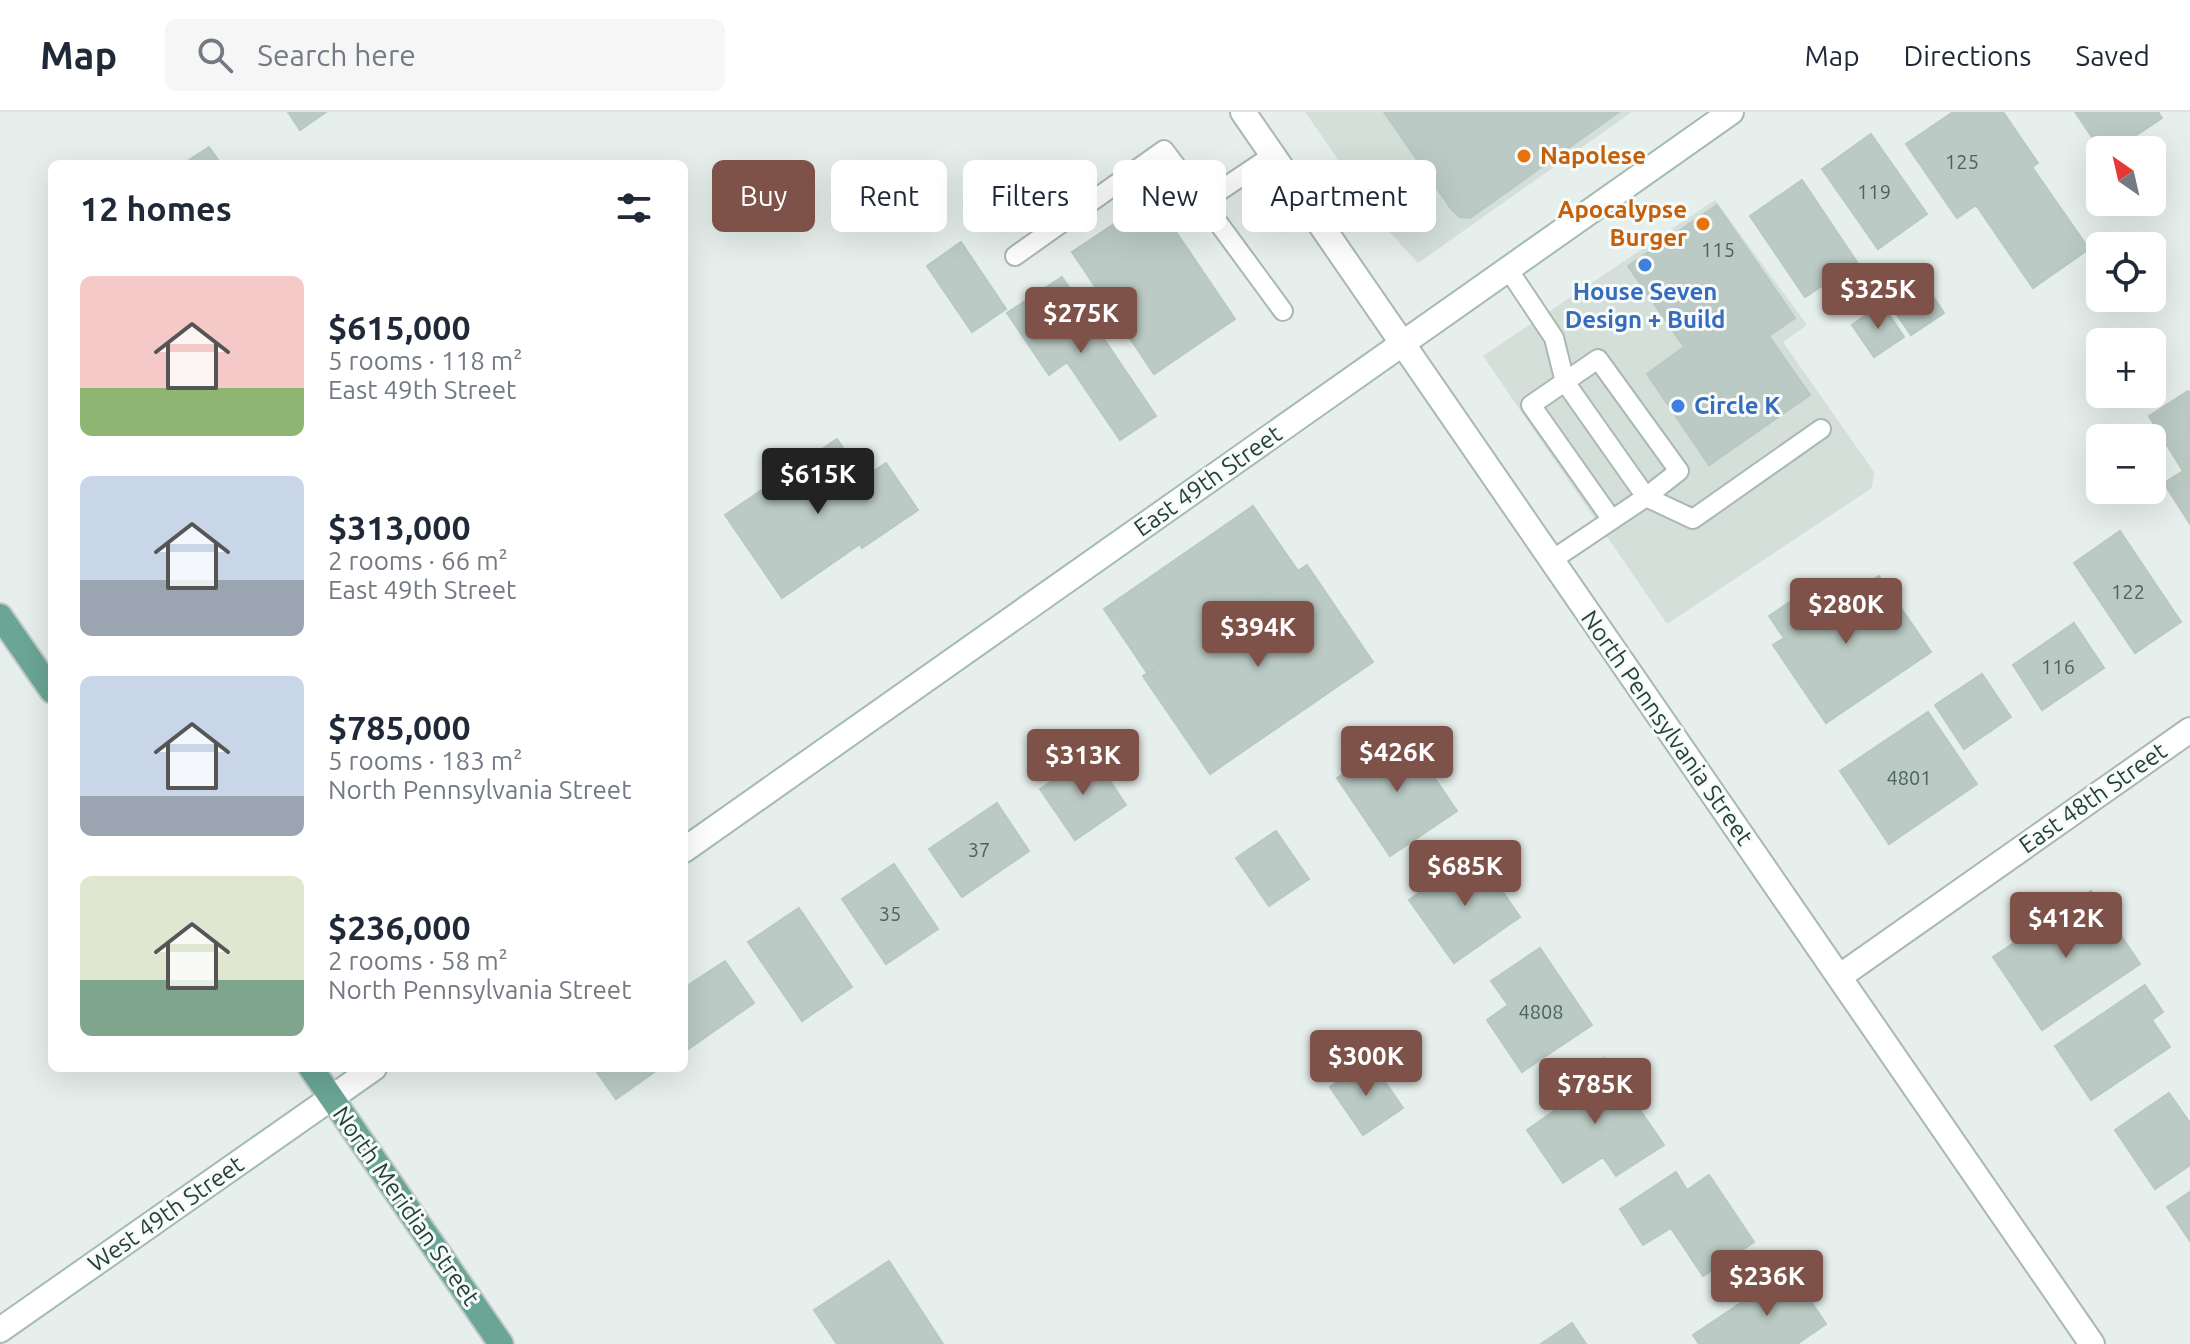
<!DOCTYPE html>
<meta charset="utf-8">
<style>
:root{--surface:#fff;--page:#f6f6f7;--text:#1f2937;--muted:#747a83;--line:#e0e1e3;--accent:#7f5249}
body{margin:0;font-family:Ubuntu,sans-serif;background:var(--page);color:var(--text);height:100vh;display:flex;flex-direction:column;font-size:30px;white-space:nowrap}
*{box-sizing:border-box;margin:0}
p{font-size:26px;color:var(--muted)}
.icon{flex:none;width:44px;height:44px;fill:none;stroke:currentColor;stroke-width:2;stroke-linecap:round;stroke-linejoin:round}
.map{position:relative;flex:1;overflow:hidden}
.drawer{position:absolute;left:48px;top:48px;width:640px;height:912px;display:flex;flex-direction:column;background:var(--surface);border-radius:12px;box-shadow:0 8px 32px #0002}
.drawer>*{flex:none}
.guide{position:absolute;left:712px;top:48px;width:760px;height:72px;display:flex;gap:16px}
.needle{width:52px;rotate:326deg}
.tools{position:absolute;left:2086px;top:24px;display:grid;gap:16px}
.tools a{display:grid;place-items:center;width:80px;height:80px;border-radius:12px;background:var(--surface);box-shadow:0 8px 32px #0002;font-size:40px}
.price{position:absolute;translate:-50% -68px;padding:0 18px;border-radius:8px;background:var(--accent);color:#fff;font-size:26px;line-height:52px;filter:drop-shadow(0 2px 4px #0008)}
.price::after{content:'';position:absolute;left:50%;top:48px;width:24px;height:18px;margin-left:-12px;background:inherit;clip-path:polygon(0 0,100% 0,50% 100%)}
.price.current{background:#222;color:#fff}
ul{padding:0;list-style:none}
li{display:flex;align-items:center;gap:24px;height:200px;padding:0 32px}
li span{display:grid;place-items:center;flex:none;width:224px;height:160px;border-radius:12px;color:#555}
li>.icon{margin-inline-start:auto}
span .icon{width:96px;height:96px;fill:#fffc;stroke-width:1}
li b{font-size:34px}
h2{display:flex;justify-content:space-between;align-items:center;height:96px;padding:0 32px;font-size:34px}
.tag{padding:0 28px;border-radius:12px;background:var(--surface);box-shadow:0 8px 32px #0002;font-size:28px;line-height:72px}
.tag.current{background:var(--accent);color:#fff}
header{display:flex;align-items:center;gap:48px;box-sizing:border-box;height:112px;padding:0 40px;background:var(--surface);border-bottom:2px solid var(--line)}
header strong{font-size:38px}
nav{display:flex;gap:44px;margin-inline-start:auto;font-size:28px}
.search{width:560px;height:72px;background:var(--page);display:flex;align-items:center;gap:20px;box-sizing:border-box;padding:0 28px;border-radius:12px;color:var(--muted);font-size:30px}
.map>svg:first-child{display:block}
</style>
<header>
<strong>Map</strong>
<div class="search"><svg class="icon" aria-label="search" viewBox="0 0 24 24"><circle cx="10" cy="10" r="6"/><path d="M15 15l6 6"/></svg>Search here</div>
<nav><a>Map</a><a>Directions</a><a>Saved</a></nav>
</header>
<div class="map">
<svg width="2190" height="1232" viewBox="0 0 2190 1232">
<rect width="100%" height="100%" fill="#e6efeb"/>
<path fill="#d4dfda" d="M1305 0H1632L1418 151 1385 115Z
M1715 88 1807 213 1783 230 1874 360 1872 376 1667 512 1483 244Z"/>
<path fill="#bbcac4" stroke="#b8c9c2" stroke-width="2" d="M288 0H326L300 18Z
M1384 0H1619L1470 106 1460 105 1452 98Z
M1953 0H2003L2038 51 2032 55 2089 137 2033 176 1976 93 1957 106 1906 32Z
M2075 0H2158L2162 6 2114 38H2101Z
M1871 22 1927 102 1878 137 1822 57Z
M209 35 221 52H183Z
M1802 68 1857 150 1805 185 1750 104Z
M1153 86 1235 207 1154 262 1072 140Z
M1717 93 1795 206 1769 224 1810 283 1709 353 1647 262 1684 235 1628 154Z
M961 130 1006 197 972 220 927 154Z
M1062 165 1156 304 1120 328 1067 250 1049 263 1007 201Z
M1920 165 1944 201 1911 223 1887 188Z
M1882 192 1904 225 1874 245 1852 213Z
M2188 279 2190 282V412L2164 371 2183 359 2149 304Z
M837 327 863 366 886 351 918 398 862 436 860 432 782 486 725 403Z
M1253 394 1298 459 1148 562 1104 497Z
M2120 419 2181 510 2135 541 2074 451Z
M1307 453 1373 550 1210 662 1143 564Z
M1879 464 1931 540 1826 611 1773 533 1784 526 1769 504 1811 476 1826 499Z
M2074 511 2104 556 2042 598 2013 553Z
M1982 562 2011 605 1964 637 1935 593Z
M1928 600 1977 672 1889 732 1840 659Z
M1404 621 1457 699 1390 744 1337 666Z
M1092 642 1126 693 1075 728 1040 677Z
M997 691 1029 739 962 785 929 737Z
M1276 719 1309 767 1269 794 1236 746Z
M1476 741 1520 805 1454 851 1409 788Z
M894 752 938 817 886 852 842 787Z
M2091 779 2140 852 2042 918 1993 845Z
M799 796 852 875 802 909 748 830Z
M1540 836 1592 913 1522 960 1487 908 1508 893 1491 869Z
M725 849 754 891 684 940V876Z
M2145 873 2163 900 2152 908 2170 935 2091 988 2055 934Z
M1604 946 1664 1033 1616 1064 1603 1045 1563 1071 1527 1018 1564 992 1556 980Z
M1370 948 1403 996 1363 1023 1330 975Z
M594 956H660L616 987Z
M2169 981 2190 1011V1053L2155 1077 2115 1018Z
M1676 1060 1687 1078 1709 1063 1754 1130 1703 1164 1671 1116 1643 1133 1620 1097Z
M2190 1080V1129L2167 1095Z
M889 1149 943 1232H837L814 1198Z
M1790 1158 1826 1212 1797 1232H1699L1693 1223Z
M1572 1211 1586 1232H1541Z"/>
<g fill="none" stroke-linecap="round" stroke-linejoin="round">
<g stroke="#a8b8b2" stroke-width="22">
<path id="lane" d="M1203 90 1283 199
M1015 144 1164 38 1203 90 1273 43
M1508 157 1554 226 1565 270 1646 385 1693 407 1821 317
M1552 448 1646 385 1679 359 1598 247 1531 293 1612 408"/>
</g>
<g stroke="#a8b8b2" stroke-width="28">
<path id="street" d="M1243 0 2092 1232
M1839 865 2190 618"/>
</g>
<g stroke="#a4bbb3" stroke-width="28">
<path id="secondary" d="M684 738 1731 0
M0 1218 374 956"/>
</g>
<g stroke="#c2cac8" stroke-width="28">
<path id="primary" d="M0 504 52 579
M311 956 501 1232"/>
</g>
<path stroke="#86b3a5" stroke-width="5" stroke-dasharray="4 6" stroke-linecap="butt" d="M1423 80 1434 73"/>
<use href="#lane" stroke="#fff" stroke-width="18"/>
<use href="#street" stroke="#fff" stroke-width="24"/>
<use href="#secondary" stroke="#fff" stroke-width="24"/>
<use href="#primary" stroke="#6aa596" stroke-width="24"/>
</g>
<g fill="#e8710a" stroke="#f7fbf9" stroke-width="3">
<circle cx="1524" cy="44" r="8"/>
<circle cx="1703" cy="112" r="8"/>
</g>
<g fill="#3f7fe0" stroke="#f7fbf9" stroke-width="3">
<circle cx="1645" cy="153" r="8"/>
<circle cx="1678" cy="294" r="8"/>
</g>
<g text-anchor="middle" stroke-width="6" stroke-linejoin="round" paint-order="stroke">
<g font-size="20" fill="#4a645c">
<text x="1962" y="57">125</text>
<text x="1874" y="87">119</text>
<text x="1718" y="145">115</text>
<text x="2128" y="487">122</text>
<text x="2058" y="562">116</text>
<text x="1909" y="673">4801</text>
<text x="979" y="745">37</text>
<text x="890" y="809">35</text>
<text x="1541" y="907">4808</text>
</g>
<g font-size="24" font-weight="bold" fill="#c56008" stroke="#f7fbf9" text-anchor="start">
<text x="1540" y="52">Napolese</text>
<text x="1687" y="106" text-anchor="end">Apocalypse<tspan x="1687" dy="28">Burger</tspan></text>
</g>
<g font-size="24" font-weight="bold" fill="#366cbe" stroke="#f7fbf9">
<text x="1645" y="188">House Seven<tspan x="1645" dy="28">Design + Build</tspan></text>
<text x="1694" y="302" text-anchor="start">Circle K</text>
</g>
<g font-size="24" fill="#24423a" stroke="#f7fbf9">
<text transform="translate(1208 369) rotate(-35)" y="8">East 49th Street</text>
<text transform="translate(1667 616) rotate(55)" y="8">North Pennsylvania Street</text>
<text transform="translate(2093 686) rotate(-35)" y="8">East 48th Street</text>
<text transform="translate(406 1094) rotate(55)" y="8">North Meridian Street</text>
<text transform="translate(166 1102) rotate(-35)" y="8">West 49th Street</text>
</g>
</g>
</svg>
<div class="tools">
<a><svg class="needle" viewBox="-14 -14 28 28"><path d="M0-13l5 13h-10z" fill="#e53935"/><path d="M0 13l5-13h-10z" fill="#747a83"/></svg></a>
<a><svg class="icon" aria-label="locate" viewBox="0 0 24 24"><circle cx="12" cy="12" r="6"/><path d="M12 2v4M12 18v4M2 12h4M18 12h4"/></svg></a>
<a>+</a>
<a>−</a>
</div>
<b class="price" style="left:1878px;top:219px">$325K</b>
<b class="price" style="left:1081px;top:243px">$275K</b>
<b class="price current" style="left:818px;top:404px">$615K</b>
<b class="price" style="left:1846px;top:534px">$280K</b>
<b class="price" style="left:1258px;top:557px">$394K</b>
<b class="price" style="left:1397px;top:682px">$426K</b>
<b class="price" style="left:1083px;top:685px">$313K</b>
<b class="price" style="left:1465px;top:796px">$685K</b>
<b class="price" style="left:2066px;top:848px">$412K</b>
<b class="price" style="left:1366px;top:986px">$300K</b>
<b class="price" style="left:1595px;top:1014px">$785K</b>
<b class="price" style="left:1767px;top:1206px">$236K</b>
<div class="guide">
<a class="tag current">Buy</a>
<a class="tag">Rent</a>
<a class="tag">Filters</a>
<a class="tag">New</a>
<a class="tag">Apartment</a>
</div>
<section class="drawer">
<h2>12 homes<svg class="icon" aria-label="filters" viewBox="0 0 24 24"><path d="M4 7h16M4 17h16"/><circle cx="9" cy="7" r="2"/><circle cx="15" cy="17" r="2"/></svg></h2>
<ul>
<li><span style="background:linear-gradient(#f6c9c9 70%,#8fb573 0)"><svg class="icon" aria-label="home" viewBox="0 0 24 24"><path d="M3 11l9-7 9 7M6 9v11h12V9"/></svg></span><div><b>$615,000</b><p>5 rooms · 118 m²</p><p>East 49th Street</p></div></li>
<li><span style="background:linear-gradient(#c9d6e8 65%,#9aa5b1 0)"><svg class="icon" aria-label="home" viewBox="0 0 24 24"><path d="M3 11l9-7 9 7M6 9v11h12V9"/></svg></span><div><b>$313,000</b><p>2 rooms · 66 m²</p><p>East 49th Street</p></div></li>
<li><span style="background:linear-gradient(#c9d6e8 75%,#9aa5b1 0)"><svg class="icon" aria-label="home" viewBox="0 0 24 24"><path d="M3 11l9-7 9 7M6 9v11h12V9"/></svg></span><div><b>$785,000</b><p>5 rooms · 183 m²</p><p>North Pennsylvania Street</p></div></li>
<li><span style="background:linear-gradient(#dfe7d0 65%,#7fa58c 0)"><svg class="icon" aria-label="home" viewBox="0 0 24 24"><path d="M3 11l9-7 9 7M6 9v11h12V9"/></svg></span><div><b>$236,000</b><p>2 rooms · 58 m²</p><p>North Pennsylvania Street</p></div></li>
</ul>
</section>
</div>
